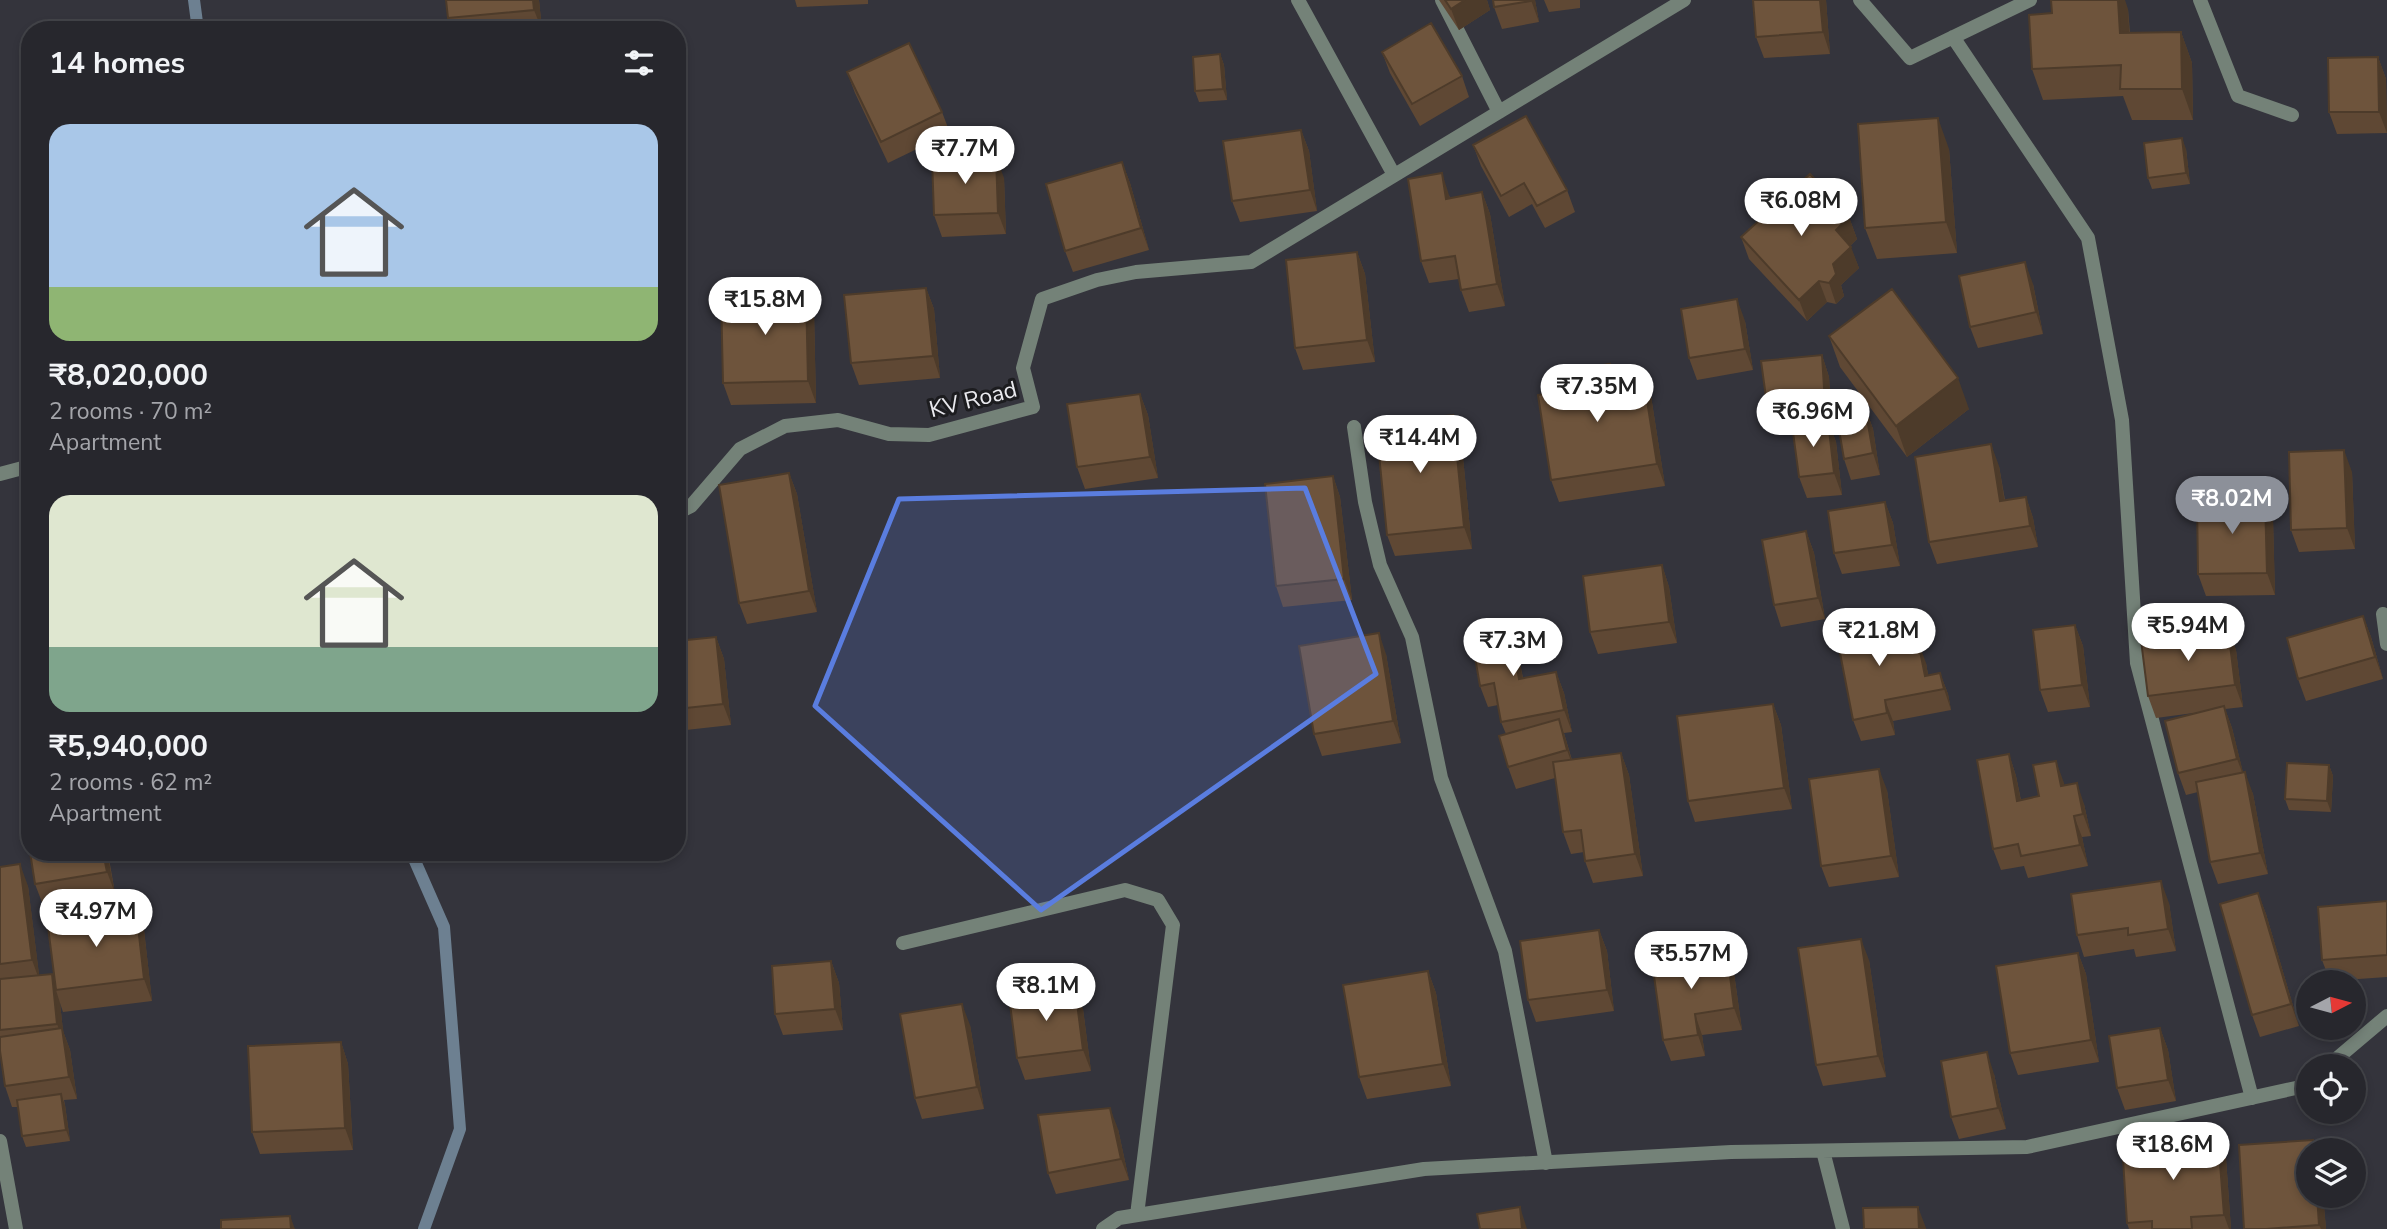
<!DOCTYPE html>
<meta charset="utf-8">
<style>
:root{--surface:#27272d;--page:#333339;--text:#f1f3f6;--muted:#a4a5aa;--line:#434449;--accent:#8c9099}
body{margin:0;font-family:"Nunito Sans",sans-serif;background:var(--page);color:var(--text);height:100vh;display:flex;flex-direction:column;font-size:26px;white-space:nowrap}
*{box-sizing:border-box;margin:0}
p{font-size:23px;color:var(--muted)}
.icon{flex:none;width:38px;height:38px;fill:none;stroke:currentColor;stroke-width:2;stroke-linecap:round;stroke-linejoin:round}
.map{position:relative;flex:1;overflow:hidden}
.side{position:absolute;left:21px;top:21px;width:665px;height:840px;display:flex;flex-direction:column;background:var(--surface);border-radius:28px;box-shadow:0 4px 10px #0003,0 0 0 2px var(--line)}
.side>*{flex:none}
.needle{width:46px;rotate:84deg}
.tools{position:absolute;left:2296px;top:970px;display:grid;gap:14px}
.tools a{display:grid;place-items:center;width:70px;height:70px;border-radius:50%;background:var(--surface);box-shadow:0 4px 10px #0003,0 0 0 2px var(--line);font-size:35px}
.price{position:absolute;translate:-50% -60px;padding:0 16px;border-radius:24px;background:#fff;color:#222;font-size:23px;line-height:46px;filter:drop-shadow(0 2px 4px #0008)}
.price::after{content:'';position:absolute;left:50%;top:42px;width:21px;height:16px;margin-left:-10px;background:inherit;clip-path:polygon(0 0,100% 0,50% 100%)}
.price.current{background:var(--accent);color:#fff}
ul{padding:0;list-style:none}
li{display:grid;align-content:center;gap:14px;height:371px;padding:0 28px}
li span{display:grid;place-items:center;height:217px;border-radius:21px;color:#555}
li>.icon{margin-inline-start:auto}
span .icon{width:126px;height:126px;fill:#fffc;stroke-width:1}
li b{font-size:30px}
h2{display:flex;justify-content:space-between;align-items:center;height:84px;padding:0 28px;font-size:30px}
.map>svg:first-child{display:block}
</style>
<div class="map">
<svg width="2387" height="1229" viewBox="0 0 2387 1229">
<rect width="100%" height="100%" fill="#34343c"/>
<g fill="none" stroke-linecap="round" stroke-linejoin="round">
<path stroke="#6d8091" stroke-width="12" d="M194 0 198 30
M411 852 444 927 460 1129 424 1229"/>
<path stroke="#748278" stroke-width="14" d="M1298 0 1394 175
M1442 0 1499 112
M1860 0 1910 58 2030 0
M2200 0 2238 96 2292 115
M1953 37 2088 238 2122 420 2137 663 2252 1098
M1354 427 1365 502 1380 565 1412 637 1441 778 1505 951 1546 1163
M0 474 30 466
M677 513 691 506 740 449 785 426 838 420 889 434 929 435 1033 407 1023 368 1042 299 1097 280 1136 272 1251 262 1684 0
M2383 614 2387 644
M903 943 1125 890 1158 900 1173 925 1137 1215
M2328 1066 2387 1016
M1823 1151 1843 1229
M1103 1229 1119 1218 1424 1169 1731 1152 2027 1147 2305 1086 2308 1083"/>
<path stroke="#748278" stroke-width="14" d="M0 1141 16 1229"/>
</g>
<path fill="#5f4834" d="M539 0 542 30H452L448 18Z
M795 0H868V4L797 7Z
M1439 0H1487L1490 10 1459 30Z
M1493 0H1535L1539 22 1502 29 1494 7Z
M1544 0H1580V8L1549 12Z
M1753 0H1826L1830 54 1764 58 1756 37Z
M2128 9 2130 33 2181 32 2192 63 2193 120H2132L2123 96 2043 100 2032 69Z
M1382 52 1462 76 1469 97 1420 126 1390 73Z
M1220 54 1224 65 1227 100 1199 102 1195 91Z
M2378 57 2386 79 2387 133 2337 134 2329 112Z
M847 72 942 112 950 133 888 163 855 93Z
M1301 130 1309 151 1317 211 1240 222 1232 201Z
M1473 145 1567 190 1575 212 1545 228 1532 204 1509 217 1481 166Z
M1949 149 1957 253 1877 259 1865 228Z
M2186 149 2190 184 2152 189 2148 178Z
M1122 162 1130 183 1149 250 1073 272 1065 251Z
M1004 178 1006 234 942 237 934 215Z
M1482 192 1490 214 1505 306 1469 312 1461 290 1459 279 1429 283 1421 261 1449 195 1450 198Z
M1849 217 1857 239 1850 246 1859 268 1841 285 1844 296 1836 304 1827 302 1807 321 1749 259 1741 237Z
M1357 252 1365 274 1375 362 1303 370 1295 348Z
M2033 284 2043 334 1978 348 1970 327Z
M926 288 934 309 940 378 859 385 851 363Z
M806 291 814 312 816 403 731 405 723 383Z
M1745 321 1753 370 1697 380 1689 358Z
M1829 336 1969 409 1907 457 1840 367Z
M1822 355 1829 377 1832 425 1830 426 1836 442 1842 495 1807 498 1799 477 1793 431 1776 433 1768 412Z
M1610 364 1615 380 1643 375 1651 396 1665 486 1559 502 1551 480 1568 390Z
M1140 394 1148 415 1158 478 1085 489 1077 467Z
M1865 407 1873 429 1880 475 1851 480 1844 459Z
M1461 437 1472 549 1395 556 1387 535Z
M1999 466 2005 500 2026 497 2033 518 2038 547 1937 564 1929 542Z
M2352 472 2355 549 2299 552 2291 530Z
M789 473 797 494 817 612 747 624 739 603Z
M1333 476 1340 497 1352 600 1283 607 1276 586Z
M1885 502 1893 523 1900 566 1842 574 1834 553Z
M2273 519 2275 595 2206 596 2198 574Z
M1806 531 1814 553 1825 619 1781 627 1774 605Z
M1662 565 1669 587 1677 643 1598 654 1590 632Z
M2363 616 2371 637 2383 679 2306 701 2298 679Z
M2075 625 2083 646 2090 707 2048 712 2040 690Z
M2228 629 2236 650 2243 707 2225 709 2232 728 2243 773 2253 794 2268 874 2218 884 2210 862 2198 792 2186 795 2178 773 2201 712 2156 718 2148 696Z
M1882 636 1884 648 1926 663 1928 675 1940 673 1948 694 1951 710 1893 721 1895 735 1861 741 1853 720Z
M716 637 724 659 731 725 677 731V641Z
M1517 648 1523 678 1556 672 1564 693 1572 732 1564 733 1572 760 1621 753 1629 775 1643 876 1593 883 1585 861 1584 852 1571 854 1563 832 1555 778 1516 789 1508 767 1506 734 1501 722 1498 705 1488 707 1480 686Z
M1386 654 1401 743 1322 756 1314 734Z
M1773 704 1781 725 1792 809 1695 822 1688 801Z
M2009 754 2016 776 2021 800 2039 796 2064 785 2084 804 2091 836 2082 837 2088 866 2028 878 2024 866 2001 870 1993 849Z
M2329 765 2333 776 2331 812 2289 810 2285 799Z
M1887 790 1899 877 1829 887 1821 866Z
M30 852H113L108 853 115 893 43 905 35 884Z
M0 867 28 886 39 975 52 974 55 982 136 909 144 930 152 1001 63 1012 60 1003 63 1031 70 1050 77 1099 64 1100 65 1105 70 1141 26 1147 22 1136 18 1107H12L5 1086 0 1051Z
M2258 893 2266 914 2299 1026 2260 1037 2252 1015Z
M2387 901V977L2330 981 2322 960Z
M2169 903 2176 951 2136 957 2134 949 2084 957 2077 935Z
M1599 930 1607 951 1614 1011 1536 1022 1528 1000Z
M2078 953 2086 974 2099 1062 2018 1075 2010 1053Z
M1869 960 1886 1077 1823 1086 1816 1065Z
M831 961 839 983 843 1030 783 1035 775 1014Z
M1428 971 1436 993 1451 1086 1367 1099 1359 1077Z
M1734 973 1742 1030 1702 1035 1705 1056 1671 1061 1663 1040Z
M1083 1009 1091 1071 1025 1080 1017 1058Z
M970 1025 984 1109 922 1119 915 1098Z
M2160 1028 2168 1050 2176 1101 2125 1110 2117 1088Z
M341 1042 348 1064 353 1150 260 1154 252 1132Z
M1994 1074 2006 1129 1959 1139 1951 1117Z
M1118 1129 1129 1180 1056 1194 1048 1173Z
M2218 1137 2226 1158 2231 1229H2129L2127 1223Z
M2313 1140 2317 1150H2308L2323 1195 2326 1229H2244Z"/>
<path fill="#4d3b2a" d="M533 0H539L542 30 534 10Z
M1465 0H1487L1490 10 1459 30 1451 9Z
M1531 0H1535L1539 22Z
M1820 0H1826L1830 54 1823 32Z
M2118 0H2125L2128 9 2131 63 2120 33Z
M2181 32 2192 63 2193 120 2182 89Z
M1220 54 1224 65 1227 100 1223 89Z
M2378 57 2386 79 2387 133 2379 112Z
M1938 118 1949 149 1957 253 1946 222Z
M1301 130 1309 151 1317 211 1310 190Z
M2182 138 2186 149 2190 184 2186 173Z
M996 156 1004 178 1006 234 998 213Z
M1122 162 1130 183 1149 250 1141 228Z
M1442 173 1449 195 1454 220 1446 199Z
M1482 192 1490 214 1505 306 1497 284Z
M1849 217 1857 239 1844 252 1836 230Z
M1851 247 1859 268 1841 285 1844 296 1836 304 1829 283 1833 264Z
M1357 252 1365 274 1375 362 1367 340Z
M2025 262 2033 284 2043 334 2036 312Z
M1819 281 1827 302 1807 321 1799 300Z
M926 288 934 309 940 378 933 356Z
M806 291 814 312 816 403 808 381Z
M1737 299 1745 321 1753 370 1745 349Z
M1822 355 1829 377 1832 425 1825 404Z
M1610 364 1617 385 1612 380Z
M1643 375 1651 396 1665 486 1657 464Z
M1958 378 1969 409 1907 457 1896 426Z
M1140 394 1148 415 1158 478 1150 457Z
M1865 407 1873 429 1880 475 1873 453Z
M1453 415 1461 437 1472 549 1464 527Z
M1828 421 1836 442 1842 495 1834 473Z
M1991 444 1999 466 2008 522 2000 501Z
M2344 450 2352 472 2355 549 2347 528Z
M789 473 797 494 817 612 809 591Z
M1333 476 1340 497 1352 600 1344 579Z
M2026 497 2033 518 2038 547 2030 526Z
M2265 498 2273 519 2275 595 2267 573Z
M1885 502 1893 523 1900 566 1892 545Z
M1806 531 1814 553 1825 619 1818 598Z
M1662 565 1669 587 1677 643 1669 622Z
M1874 615 1882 636 1888 670 1880 649Z
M2363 616 2371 637 2383 679 2375 657Z
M2075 625 2083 646 2090 707 2082 685Z
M1510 627 1517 648 1527 700 1519 679Z
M2228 629 2236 650 2243 707 2235 685Z
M1379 633 1386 654 1401 743 1393 721Z
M716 637 724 659 731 725 723 704Z
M1918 641 1926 663 1931 691 1925 676Z
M1556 672 1564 693 1572 732 1564 710Z
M1940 673 1948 694 1951 710 1944 689Z
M1885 700 1893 721 1895 735 1887 713Z
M1773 704 1781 725 1792 809 1784 788Z
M2224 706 2232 728 2245 780 2237 759Z
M1559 719 1566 740 1575 772 1567 750Z
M1621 753 1629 775 1643 876 1635 854Z
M2009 754 2016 776 2025 822 2017 801Z
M2056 761 2064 783 2069 807 2061 786Z
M2329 765 2333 776 2331 812 2327 801Z
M1879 769 1887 790 1899 877 1891 856Z
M2245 772 2253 794 2268 874 2260 853Z
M2077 783 2084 804 2091 836 2083 814Z
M2074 816 2082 837 2088 866 2080 845Z
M103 852H107L115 893 107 872Z
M20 864 28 886 40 982 32 960Z
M2161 881 2169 903 2176 951 2168 929Z
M2258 893 2266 914 2299 1026 2291 1004Z
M136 909 144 930 152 1001 144 979Z
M1599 930 1607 951 1614 1011 1607 990Z
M1861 939 1869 960 1886 1077 1878 1056Z
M1727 952 1734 973 1742 1030 1734 1008Z
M2078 953 2086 974 2099 1062 2091 1040Z
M831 961 839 983 843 1030 835 1009Z
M1428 971 1436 993 1451 1086 1443 1064Z
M52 974 58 990H56L60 1003 63 1031 70 1050 77 1099 69 1077 65 1045 57 1024Z
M1075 987 1083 1009 1091 1071 1083 1050Z
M962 1004 970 1025 984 1109 977 1087Z
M1695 1014 1702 1035 1705 1056 1698 1035Z
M2160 1028 2168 1050 2176 1101 2168 1080Z
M341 1042 348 1064 353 1150 345 1128Z
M1987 1052 1994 1074 2006 1129 1998 1108Z
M61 1094 65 1105 70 1141 66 1130Z
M1110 1108 1118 1129 1129 1180 1121 1159Z
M2218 1137 2226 1158 2231 1229H2229L2224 1215Z
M2317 1195H2323L2326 1229H2321L2319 1225Z
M1520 1207 1527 1229H1522Z
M1918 1207 1926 1228V1229H1919Z
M290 1216 295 1229H291Z"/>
<path fill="#6e543c" stroke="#4d3b2a" stroke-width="2" d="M446 0H533L534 10 448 18Z
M1445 0H1465L1451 9Z
M1493 0H1531V1L1494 7Z
M1753 0H1820L1823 32 1756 37Z
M2051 0H2118L2120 33 2181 32 2182 89H2120L2121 65 2032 69 2029 15 2052 13Z
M1431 23 1462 76 1412 104 1382 52Z
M909 43 942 112 881 142 847 72Z
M1220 54 1223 89 1195 91 1193 57Z
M2378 57 2379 112H2329L2328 58Z
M1526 116 1567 190 1537 206 1524 183 1501 196 1473 145Z
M1938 118 1946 222 1865 228 1858 124Z
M1301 130 1310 190 1232 201 1223 141Z
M2182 138 2186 173 2148 178 2144 143Z
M996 156 998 213 934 215 932 159Z
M1122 162 1141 228 1065 251 1046 184Z
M1442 173 1446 199 1482 192 1497 284 1461 290 1455 256 1421 261 1408 179Z
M1810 174 1849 217 1836 230 1851 247 1833 264 1836 274 1829 283 1819 281 1799 300 1741 237Z
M1357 252 1367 340 1295 348 1286 260Z
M2025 262 2036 312 1970 327 1959 276Z
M926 288 933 356 851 363 844 295Z
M1892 289 1958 378 1896 426 1829 336Z
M806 291 808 381 723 383 721 294Z
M1737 299 1745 349 1689 358 1681 309Z
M1822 355 1825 404 1768 412 1761 361Z
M1610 364 1612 380 1643 375 1657 464 1551 480 1538 395 1568 390 1565 371Z
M1140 394 1150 457 1077 467 1067 404Z
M1865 407 1873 453 1844 459 1836 412Z
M1453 415 1464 527 1387 535 1376 424Z
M1828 421 1834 473 1799 477 1792 425Z
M1991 444 2000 501 2026 497 2030 526 1929 542 1915 457Z
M2344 450 2347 528 2291 530 2289 452Z
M789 473 809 591 739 603 719 485Z
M1333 476 1344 579 1276 586 1265 484Z
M2265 498 2267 573 2198 574 2197 499Z
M1885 502 1892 545 1834 553 1828 511Z
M1806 531 1818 598 1774 605 1762 540Z
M1662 565 1669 622 1590 632 1583 576Z
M1874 615 1880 649 1918 641 1925 676 1940 673 1944 689 1885 700 1887 713 1853 720 1834 622Z
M2363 616 2375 657 2298 679 2287 638Z
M2075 625 2082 685 2040 690 2033 630Z
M1510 627 1519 679 1556 672 1564 710 1501 722 1494 683 1480 686 1471 634Z
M2228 629 2235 685 2148 696 2141 640Z
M1379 633 1393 721 1314 734 1299 646Z
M716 637 723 704 677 709V641Z
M1773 704 1784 788 1688 801 1677 716Z
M2224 706 2237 759 2178 773 2165 721Z
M1559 719 1567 750 1508 767 1499 736Z
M1621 753 1635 854 1585 861 1581 830 1563 832 1553 762Z
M2009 754 2017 801 2039 796 2033 765 2056 761 2061 786 2077 783 2083 814 2074 816 2080 845 2021 856 2018 844 1993 849 1977 760Z
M2287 763 2329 765 2327 801 2285 799Z
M1879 769 1891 856 1821 866 1809 779Z
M2245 772 2260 853 2210 862 2196 782Z
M30 807V851L22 808Z
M30 852H103L107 872 35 884Z
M20 864 32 960 0 964V867Z
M2161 881 2168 929 2128 935V928L2077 935 2071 894Z
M2258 893 2291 1004 2252 1015 2220 904Z
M2387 901V955L2322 960 2318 907Z
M136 909 144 979 56 990 47 919Z
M1599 930 1607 990 1528 1000 1520 941Z
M1861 939 1878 1056 1816 1065 1798 948Z
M1727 952 1734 1008 1695 1014 1698 1035 1663 1040 1652 962Z
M2078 953 2091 1040 2010 1053 1996 966Z
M831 961 835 1009 775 1014 772 966Z
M1428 971 1443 1064 1359 1077 1343 985Z
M52 974 57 1024 0 1030V979Z
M1075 987 1083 1050 1017 1058 1009 996Z
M962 1004 977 1087 915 1098 900 1014Z
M62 1028 69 1077 5 1086 0 1051V1037Z
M2160 1028 2168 1080 2117 1088 2109 1036Z
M341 1042 345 1128 252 1132 248 1046Z
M1987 1052 1998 1108 1951 1117 1941 1061Z
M61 1094 66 1130 22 1136 17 1100Z
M1110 1108 1121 1159 1048 1173 1038 1115Z
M2218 1137 2224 1215 2191 1217 2192 1229H2152V1221L2127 1223 2122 1143Z
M2313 1140 2314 1150H2308V1195H2317L2319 1225 2266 1229H2244L2239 1145Z
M1520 1207 1522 1229H1480L1477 1214Z
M1918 1207 1919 1229H1864L1863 1208Z
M290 1216 291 1229H221V1220Z"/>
<path fill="#5a7ddf" fill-opacity="0.2" stroke="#5a7ddf" stroke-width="5" stroke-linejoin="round" d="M1305 488 1376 674 1041 910 815 706 899 499Z"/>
<g text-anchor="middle" stroke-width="6" stroke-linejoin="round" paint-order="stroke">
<g font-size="23" fill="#eaeaef" stroke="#1c1c1f">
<text transform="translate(973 399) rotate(-14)" y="8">KV Road</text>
</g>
</g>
</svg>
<div class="tools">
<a><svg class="needle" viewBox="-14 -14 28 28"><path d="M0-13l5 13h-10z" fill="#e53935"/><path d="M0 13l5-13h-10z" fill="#a4a5aa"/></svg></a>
<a><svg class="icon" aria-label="locate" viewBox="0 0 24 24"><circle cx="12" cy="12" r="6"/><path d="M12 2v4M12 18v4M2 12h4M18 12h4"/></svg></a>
<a><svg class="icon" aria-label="layers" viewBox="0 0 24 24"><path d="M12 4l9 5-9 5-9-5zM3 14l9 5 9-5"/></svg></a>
</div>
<b class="price" style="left:965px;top:186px">₹7.7M</b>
<b class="price" style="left:1801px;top:238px">₹6.08M</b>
<b class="price" style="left:765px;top:337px">₹15.8M</b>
<b class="price" style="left:1597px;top:424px">₹7.35M</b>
<b class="price" style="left:1813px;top:449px">₹6.96M</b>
<b class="price" style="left:1420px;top:475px">₹14.4M</b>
<b class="price current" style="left:2232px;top:536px">₹8.02M</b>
<b class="price" style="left:2188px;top:663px">₹5.94M</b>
<b class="price" style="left:1879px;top:668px">₹21.8M</b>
<b class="price" style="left:1513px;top:678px">₹7.3M</b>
<b class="price" style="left:96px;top:949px">₹4.97M</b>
<b class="price" style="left:1691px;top:991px">₹5.57M</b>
<b class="price" style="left:1046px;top:1023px">₹8.1M</b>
<b class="price" style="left:2173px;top:1182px">₹18.6M</b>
<section class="side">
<h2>14 homes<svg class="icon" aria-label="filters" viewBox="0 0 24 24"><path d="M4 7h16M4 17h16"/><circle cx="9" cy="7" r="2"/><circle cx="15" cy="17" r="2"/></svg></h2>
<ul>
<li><span style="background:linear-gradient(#a9c7e8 75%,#8fb573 0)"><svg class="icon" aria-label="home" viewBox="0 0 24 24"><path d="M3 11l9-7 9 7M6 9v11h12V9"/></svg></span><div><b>₹8,020,000</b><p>2 rooms · 70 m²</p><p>Apartment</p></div></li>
<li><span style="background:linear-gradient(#dfe7d0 70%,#7fa58c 0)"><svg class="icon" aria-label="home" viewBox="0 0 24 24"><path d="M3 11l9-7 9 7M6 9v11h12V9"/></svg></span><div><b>₹5,940,000</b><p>2 rooms · 62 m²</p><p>Apartment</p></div></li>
</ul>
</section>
</div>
